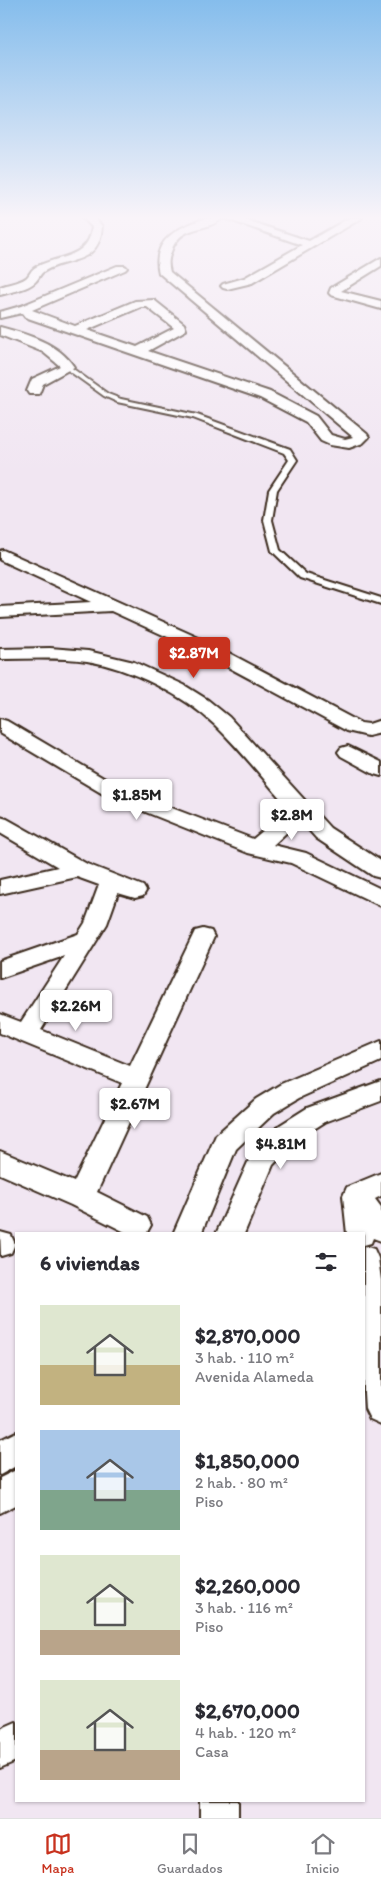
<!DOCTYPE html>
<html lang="es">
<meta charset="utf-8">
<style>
:root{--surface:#fff;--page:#f7f7f7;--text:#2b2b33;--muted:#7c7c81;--line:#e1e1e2;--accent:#c8321e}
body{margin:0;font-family:Itim,sans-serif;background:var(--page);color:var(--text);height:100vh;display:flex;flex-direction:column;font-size:19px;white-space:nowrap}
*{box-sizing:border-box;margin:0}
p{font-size:16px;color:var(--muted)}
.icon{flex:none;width:28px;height:28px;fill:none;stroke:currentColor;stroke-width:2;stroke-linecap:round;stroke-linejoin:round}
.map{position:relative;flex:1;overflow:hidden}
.details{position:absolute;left:15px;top:1232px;width:350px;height:570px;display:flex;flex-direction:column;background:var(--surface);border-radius:0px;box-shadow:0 1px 4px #0004}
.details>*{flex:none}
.price{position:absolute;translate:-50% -42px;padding:0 11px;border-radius:5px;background:#fff;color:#222;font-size:16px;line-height:32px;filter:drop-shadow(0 1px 2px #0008)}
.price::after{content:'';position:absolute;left:50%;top:30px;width:15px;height:11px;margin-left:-8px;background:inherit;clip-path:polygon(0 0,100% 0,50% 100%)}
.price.on{background:var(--accent);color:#fff}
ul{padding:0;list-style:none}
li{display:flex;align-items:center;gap:15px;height:125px;padding:0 25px}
li span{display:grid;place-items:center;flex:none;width:140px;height:100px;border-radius:0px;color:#555}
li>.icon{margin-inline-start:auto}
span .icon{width:60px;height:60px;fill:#fffc;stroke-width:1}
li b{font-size:21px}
h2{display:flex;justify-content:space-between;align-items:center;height:60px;padding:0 25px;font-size:21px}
.tab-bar{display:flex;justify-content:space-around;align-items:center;height:70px;border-top:1px solid var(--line);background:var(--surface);font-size:14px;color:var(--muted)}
.tab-bar a{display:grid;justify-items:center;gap:2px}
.tab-bar .on{color:var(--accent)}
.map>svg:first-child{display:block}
</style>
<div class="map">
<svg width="381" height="1818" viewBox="0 0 381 1818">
<rect width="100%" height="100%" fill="#f1e6f2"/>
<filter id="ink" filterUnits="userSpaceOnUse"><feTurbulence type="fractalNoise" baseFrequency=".02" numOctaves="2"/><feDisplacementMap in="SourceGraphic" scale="10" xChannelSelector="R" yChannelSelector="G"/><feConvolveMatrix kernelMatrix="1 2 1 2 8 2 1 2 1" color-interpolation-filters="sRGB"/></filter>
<g filter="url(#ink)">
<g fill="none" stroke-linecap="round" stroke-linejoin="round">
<g stroke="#3b2a1e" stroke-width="4">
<path id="lane" d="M65 366H69L108 394 121 399 197 415 290 449 297 460 277 490 272 520 280 550 306 574 381 598V604L300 578 272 551 264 520 269 490 289 460 284 453 193 418 117 402 104 396 65 368Z"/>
</g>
<g stroke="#3b2a1e" stroke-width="4">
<path id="street" d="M83 218H94L102 226C100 266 66 257 43 272 40 274 39 278 36 281 29 289 10 292 0 295V287C8 284 19 283 26 278 30 275 31 269 36 267 58 255 89 259 92 227Z
M207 218H223C206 233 180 223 171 252 168 260 168 264 170 272L367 434 369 437 363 443 349 448 330 445 321 441 306 422 260 398 25 317 22 313 0 318V312L21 306 117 266H125L127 268 125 270 32 310 75 326 135 301 154 300 184 324 186 330 148 351 270 392 316 416 331 435 345 439 353 437 159 273C150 239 181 226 207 218ZM141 307H147L174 328 137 347 87 330Z
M224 218H240L309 241 349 218H362L252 283 227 289 223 288 221 286 223 284 244 278 302 245Z
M381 258V266L341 291 381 301V309L331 295 329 293 331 288Z
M0 327C26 334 59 343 74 367L43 384 39 394H29L27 391 32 379 60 366 43 352 0 335Z
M3 550 210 643 361 723 369 724 381 720V733L368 736 347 731 198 651 111 611 0 617V607L91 602 0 560V551Z
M50 648 88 651 134 662 184 685 208 700 229 717 330 828 381 861V878L373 876 316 838 300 820 273 845 306 853 381 889V906L291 863 248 853 108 797 0 733V719L7 721 122 789 253 839 281 816 288 807C264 780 241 750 215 725 184 695 130 668 87 661 58 657 29 659 0 659V649Z
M348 746 381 762V776L374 774 341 756 338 752 341 748Z
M0 817 7 819 87 864 143 886 146 891 143 896 135 898 118 893 107 924 41 1030 130 1066 195 931 203 929 211 931 214 937 97 1192 147 1217 151 1225 146 1234 127 1233 71 1205 0 1174V1151L74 1182 122 1083 0 1033V1014L21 1022 64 956 0 978V961L78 934 85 923 99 885 77 877 0 894V880L58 867 0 833Z
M381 1041V1061L299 1098 274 1113 236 1149 201 1234H173L216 1135 256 1099 281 1084Z
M381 1081V1101L325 1122 298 1139 273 1165 244 1234H216L253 1151 280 1125 307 1108Z
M381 1173V1196L375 1199 381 1207V1241L373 1238 371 1243 364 1245V1234H347L343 1196 347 1187Z
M0 1232 11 1235 15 1244 11 1253 1 1256Z
M364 1246 374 1249 378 1258 381 1280V1424L370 1419 365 1409 364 1393Z
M16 1432V1466L0 1475V1440Z
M16 1470V1505L0 1513V1478Z
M16 1722V1761L0 1768V1729Z
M200 1801H238V1818H200Z"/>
</g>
<use href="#lane" fill="#fff" fill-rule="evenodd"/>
<use href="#street" fill="#fff" fill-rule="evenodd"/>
</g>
</g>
<linearGradient id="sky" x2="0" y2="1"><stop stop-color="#85bdec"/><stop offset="0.46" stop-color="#f9f4f9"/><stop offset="1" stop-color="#f9f4f9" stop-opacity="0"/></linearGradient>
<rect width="381" height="473" fill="url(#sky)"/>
</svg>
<b class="price on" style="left:194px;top:679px">$2.87M</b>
<b class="price" style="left:137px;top:821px">$1.85M</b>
<b class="price" style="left:292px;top:841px">$2.8M</b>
<b class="price" style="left:76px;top:1032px">$2.26M</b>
<b class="price" style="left:135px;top:1130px">$2.67M</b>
<b class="price" style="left:281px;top:1170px">$4.81M</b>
<section class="details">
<h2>6 viviendas<svg class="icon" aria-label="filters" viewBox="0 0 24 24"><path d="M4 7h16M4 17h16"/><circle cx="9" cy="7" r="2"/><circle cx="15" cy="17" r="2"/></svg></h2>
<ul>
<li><span style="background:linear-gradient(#dfe7d0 60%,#c2b280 0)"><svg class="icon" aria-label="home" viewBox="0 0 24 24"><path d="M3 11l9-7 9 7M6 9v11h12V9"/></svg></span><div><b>$2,870,000</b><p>3 hab. · 110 m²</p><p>Avenida Alameda</p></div></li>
<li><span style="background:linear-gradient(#a9c7e8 60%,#7fa58c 0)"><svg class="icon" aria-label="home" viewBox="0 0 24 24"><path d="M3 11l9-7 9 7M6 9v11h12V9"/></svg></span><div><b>$1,850,000</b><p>2 hab. · 80 m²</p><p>Piso</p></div></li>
<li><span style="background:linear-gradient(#dfe7d0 75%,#b9a48a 0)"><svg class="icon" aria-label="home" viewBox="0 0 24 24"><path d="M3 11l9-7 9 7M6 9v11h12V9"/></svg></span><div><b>$2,260,000</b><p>3 hab. · 116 m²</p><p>Piso</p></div></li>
<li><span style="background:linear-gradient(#dfe7d0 70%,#b9a48a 0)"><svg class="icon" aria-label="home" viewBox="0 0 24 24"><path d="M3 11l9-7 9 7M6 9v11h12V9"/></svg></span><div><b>$2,670,000</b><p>4 hab. · 120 m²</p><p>Casa</p></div></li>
</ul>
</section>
</div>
<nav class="tab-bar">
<a class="on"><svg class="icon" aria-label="map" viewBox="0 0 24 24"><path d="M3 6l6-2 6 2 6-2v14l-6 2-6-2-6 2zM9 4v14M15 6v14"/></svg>Mapa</a>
<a><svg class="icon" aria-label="saved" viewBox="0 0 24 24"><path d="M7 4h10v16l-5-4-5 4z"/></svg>Guardados</a>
<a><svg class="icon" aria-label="home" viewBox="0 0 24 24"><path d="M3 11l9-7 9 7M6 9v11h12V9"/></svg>Inicio</a>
</nav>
